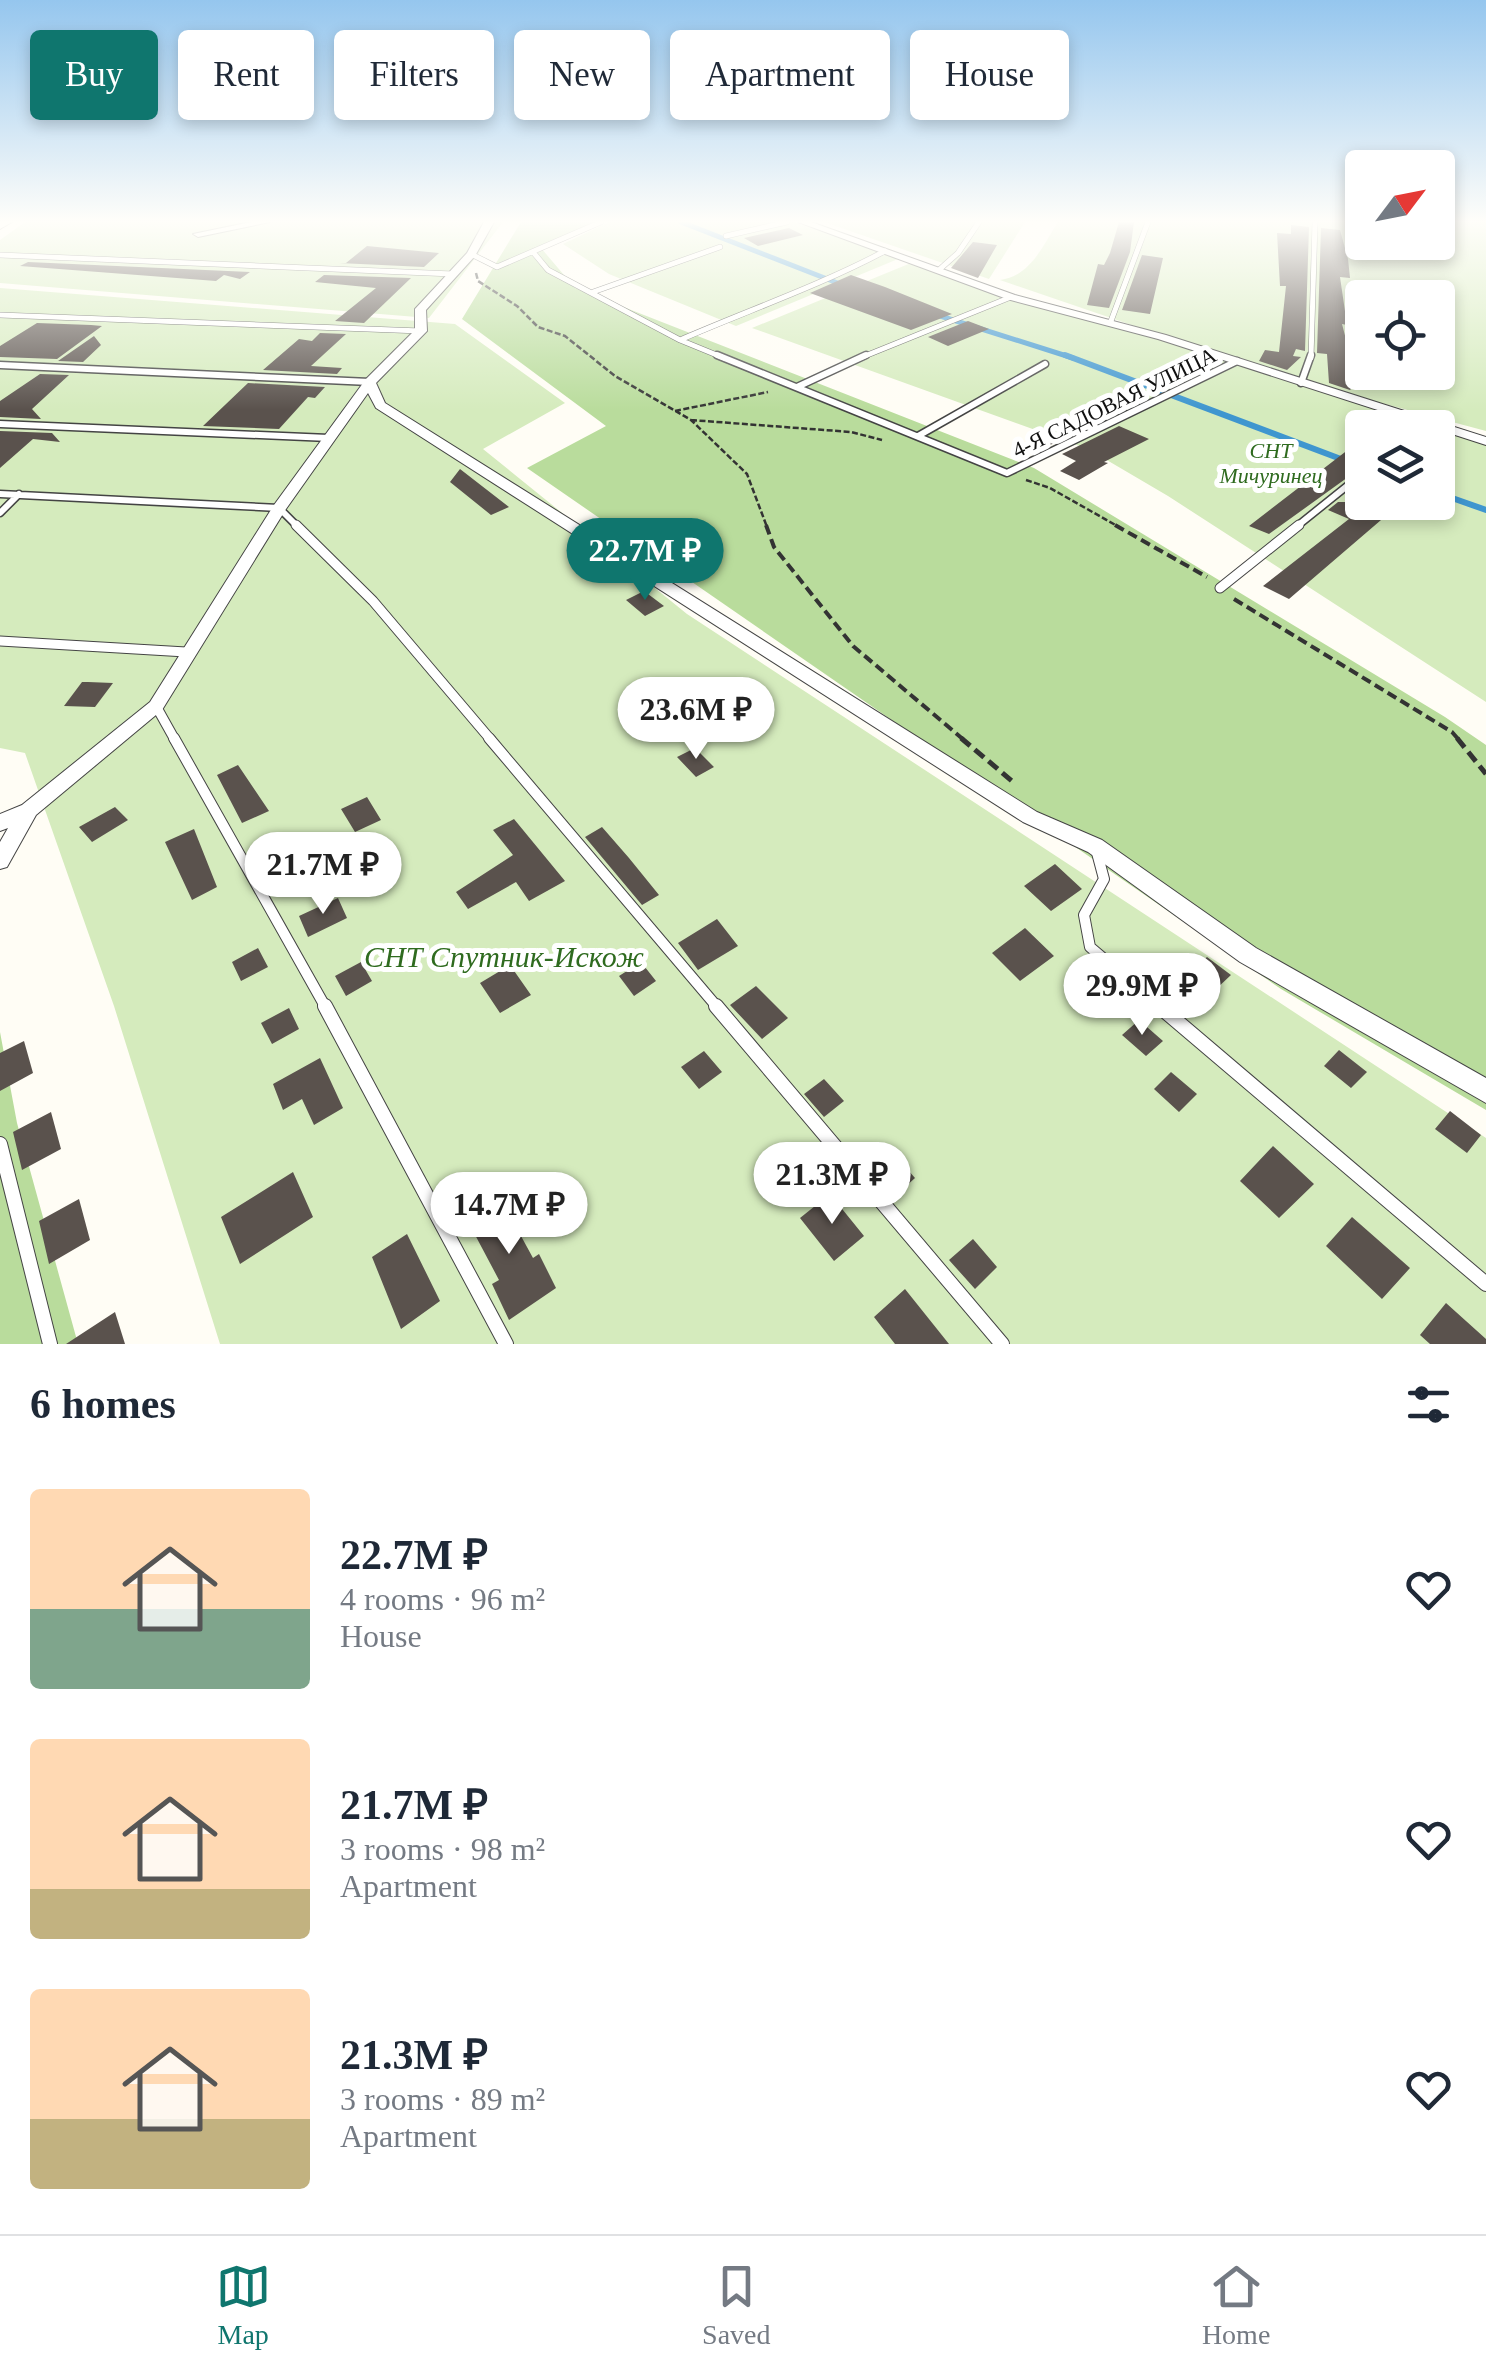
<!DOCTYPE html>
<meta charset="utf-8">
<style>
:root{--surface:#fff;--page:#f6f6f7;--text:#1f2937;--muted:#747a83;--line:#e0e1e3;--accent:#0f766e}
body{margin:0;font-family:"Times New Roman",serif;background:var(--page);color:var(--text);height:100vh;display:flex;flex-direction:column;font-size:38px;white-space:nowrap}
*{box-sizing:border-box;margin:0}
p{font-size:32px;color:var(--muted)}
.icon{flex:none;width:55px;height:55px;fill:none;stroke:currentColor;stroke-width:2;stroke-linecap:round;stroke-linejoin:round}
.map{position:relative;height:1344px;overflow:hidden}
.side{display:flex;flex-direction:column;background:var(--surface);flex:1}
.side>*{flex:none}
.guide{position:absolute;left:30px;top:30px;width:1428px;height:90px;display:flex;gap:20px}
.needle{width:65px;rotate:58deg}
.tools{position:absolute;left:1345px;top:150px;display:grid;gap:20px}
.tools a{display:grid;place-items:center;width:110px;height:110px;border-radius:10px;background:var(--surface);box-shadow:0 5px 15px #0003;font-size:50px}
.price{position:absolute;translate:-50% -85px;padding:0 22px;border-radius:35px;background:#fff;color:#222;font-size:32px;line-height:65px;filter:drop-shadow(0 2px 5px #0008)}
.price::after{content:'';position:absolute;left:50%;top:60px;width:30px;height:22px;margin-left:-15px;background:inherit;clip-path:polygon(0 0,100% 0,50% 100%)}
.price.selected{background:var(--accent);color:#fff}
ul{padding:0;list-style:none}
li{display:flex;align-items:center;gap:30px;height:250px;padding:0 30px}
li span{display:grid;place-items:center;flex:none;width:280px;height:200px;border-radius:10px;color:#555}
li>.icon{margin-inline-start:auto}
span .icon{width:120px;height:120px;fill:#fffc;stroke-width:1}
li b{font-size:42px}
h2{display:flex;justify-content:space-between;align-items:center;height:120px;padding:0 30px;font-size:42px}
.chip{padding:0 35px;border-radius:10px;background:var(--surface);box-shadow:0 5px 15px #0003;font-size:35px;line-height:90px}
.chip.selected{background:var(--accent);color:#fff}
.tabs{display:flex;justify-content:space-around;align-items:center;height:140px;border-top:2px solid var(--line);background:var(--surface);font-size:28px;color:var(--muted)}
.tabs a{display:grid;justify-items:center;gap:5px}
.tabs .selected{color:var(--accent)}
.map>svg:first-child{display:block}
</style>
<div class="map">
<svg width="1486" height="1344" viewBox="0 0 1486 1344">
<rect width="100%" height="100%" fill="#fffdf5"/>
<path fill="#d5ebbd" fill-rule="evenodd" d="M25 222H503L429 318 0 283V240Z
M609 222H794L898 259 736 326 609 274 563 244Z
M824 222H1025L989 279Z
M1058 222H1362V242H1438V222H1486V431L1284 377 1000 280C1031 276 1043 245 1058 222ZM1362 298H1438V372H1362Z
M911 263 1009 299 1154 337 1433 427 1362 428V502H1438V429L1486 445V702L1168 496 1088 449 752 328Z
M0 288 455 324 565 403 483 449 687 614 1486 1138V1344H220L114 1006 25 753 0 748Z"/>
<path fill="#b9dc9c" d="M521 222H599L541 248 575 288 1034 468 1445 717 1486 745V1110L1281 989 527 468 606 426 462 319Z
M0 1032 17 1123 78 1344H0Z"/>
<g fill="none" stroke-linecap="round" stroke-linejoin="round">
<path stroke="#3f96cf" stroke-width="5" d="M681 222 840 284
M934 314 1073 358"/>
<path stroke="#3f96cf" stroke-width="6" d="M1065 355 1362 467
M1438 493 1486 510"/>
</g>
<path fill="#5a524d" d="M1119 222H1134L1130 252 1109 308 1087 305 1098 264 1104 265 1110 253Z
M1291 225 1309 227 1305 351 1296 349 1293 356 1301 357 1287 370 1259 361 1265 350 1279 352 1286 286H1280L1277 233 1291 234Z
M789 228 803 235 758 246 744 238Z
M1321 228 1340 230 1348 259 1350 278 1340 277 1347 325 1342 324 1357 382 1350 390 1329 383 1327 354 1317 353Z
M973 242 997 245 978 278 951 268Z
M367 246 439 253 424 267 339 263H346Z
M1142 255 1163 258 1150 314 1122 310Z
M28 262 250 272 240 279 224 275 216 281 20 266Z
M324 275 411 278 364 323 335 321 376 288 315 282Z
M851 275 885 287 952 314 911 330 810 293Z
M968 321 989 329 948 346 928 337Z
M37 323 91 325 102 326 57 359 0 357V346Z
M320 333 346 334 311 366 342 368 337 374 263 370 299 339 312 341Z
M94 336 101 345 83 362 58 361Z
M40 374 69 375 32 409 41 419 0 417V401Z
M248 383 325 387 315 398 308 397 279 429 203 426Z
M1090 414 1102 419 1046 447 1038 443Z
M1119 426 1149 439 1104 462 1108 463 1079 480 1060 471 1076 461 1062 454Z
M0 431 52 433 60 442 33 439 0 468Z
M1362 439V467L1269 534 1249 526Z
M460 469 509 507 491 515 450 482Z
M1338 502H1402L1289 599 1263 586 1349 519 1328 510Z
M644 591 664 606 645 616 626 600Z
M82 682H88L113 683 95 707 64 706Z
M649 704 666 722 649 731 631 713Z
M695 748 714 767 696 777 677 757Z
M238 765 269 811 242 823 217 775Z
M367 797 381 820 355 832 341 809Z
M115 807 128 820 92 842 79 827Z
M514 819 565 881 529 901 516 882 468 909 456 892 513 855 493 830Z
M602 827 629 858 659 895 642 905 585 837Z
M194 829 217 887 192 900 165 842Z
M300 848 310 864 286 876 277 860Z
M1055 864 1082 889 1051 911 1024 886Z
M338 898 347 918 308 937 299 916Z
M717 919 738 946 698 970 678 943Z
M1025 928 1054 956 1020 981 992 953Z
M258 948 268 967 241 981 232 962Z
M1207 957 1231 975 1215 990 1191 971Z
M361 962 372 981 346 996 335 976Z
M641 962 656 981 634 996 619 976Z
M510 965 531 995 500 1013 480 983Z
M756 986 788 1018 762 1039 730 1005Z
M289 1008 299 1029 272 1044 261 1023Z
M1139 1020 1163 1041 1146 1056 1122 1035Z
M24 1041 33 1073 0 1091V1053Z
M1339 1050 1367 1072 1351 1088 1324 1066Z
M704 1051 722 1072 699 1089 681 1067Z
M320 1058 343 1108 314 1125 302 1099 283 1110 273 1084Z
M1171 1072 1197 1094 1179 1112 1154 1089Z
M824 1079 844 1101 824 1117 804 1094Z
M1450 1111 1481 1135 1467 1153 1435 1129Z
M51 1112 61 1149 22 1170 13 1132Z
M1273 1146 1314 1184 1279 1218 1240 1181Z
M893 1153 915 1178 893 1198 871 1172Z
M293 1172 313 1217 240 1264 221 1217Z
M497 1192 533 1258 539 1254 556 1288 509 1320 492 1284 499 1280 464 1214Z
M830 1194 864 1236 834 1261 800 1218Z
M79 1199 90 1240 49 1264 39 1221Z
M1352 1217 1410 1268 1382 1299 1326 1246Z
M407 1234 440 1301 401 1329 372 1257Z
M973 1239 997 1267 975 1289 949 1260Z
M905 1289 949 1344H895L874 1317Z
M1446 1303 1486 1339V1344H1430L1420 1335Z
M115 1312 125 1344H66Z"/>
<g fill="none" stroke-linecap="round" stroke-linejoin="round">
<g stroke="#444" stroke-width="6">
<path id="service-far4" d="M726 236 787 222
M533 252 548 270 680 340 724 358
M471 254 497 267 601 222
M0 255 453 274
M940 269 958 253 979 222
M593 292 720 247
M0 315 421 331
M1111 321 1148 222
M680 340C749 310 819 286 885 251
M860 358 1011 297
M1311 358 1315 222"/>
</g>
<g stroke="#444" stroke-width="9">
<path id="service-far3" d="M717 355 1007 473 1237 361
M0 365 370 382
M1301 383 1311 355
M797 387 866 355
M0 424 329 438
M918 436 1045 364
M0 494 279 508 298 527
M0 513 19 494
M1296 527 1362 474"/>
</g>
<g stroke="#444" stroke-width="11">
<path id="service-far2" d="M296 525 373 601 491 740
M1220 588 1299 525
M0 641 186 652
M156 706 175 740"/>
</g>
<g stroke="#444" stroke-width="12">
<path id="service-far1" d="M174 738 326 1008
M489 738 718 1008
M1096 849 1104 879 1084 915 1090 947 1162 1008"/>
</g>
<g stroke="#444" stroke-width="16">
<path id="service" d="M325 1006 506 1344
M716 1006 1002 1344
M1159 1006 1486 1284
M0 1144 50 1344"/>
</g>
<g stroke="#444" stroke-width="2">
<path id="minor" d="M0 222H12L0 229Z
M251 222H270L198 237 193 234Z
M484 222H494L475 256 426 310 427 331 376 383 385 403 1037 812 1102 840 1256 948 1486 1078V1103L1240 962 1088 852 1023 822 376 408 368 393 286 509 162 710 36 815 7 867 0 869V842L8 828 0 831V814L22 805 150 702 274 505 366 379 415 330V309L467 253Z
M798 222H811L1015 295 1166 335 1486 437V445L1158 339 1007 299Z"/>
</g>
<path stroke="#333" stroke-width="2.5" stroke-dasharray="6 2.5" stroke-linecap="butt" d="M476 273 478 281 517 306 538 327 565 336 615 376 691 420 747 474 767 527
M675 411 768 392
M691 420 851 432 882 440
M1026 480 1050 488 1119 527"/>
<path stroke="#333" stroke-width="4" stroke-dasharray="10 5" stroke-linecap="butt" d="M766 525 774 547 853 646 964 740
M1115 525 1207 577
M1234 599 1452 732 1459 740"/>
<path stroke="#333" stroke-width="5" stroke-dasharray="12 6" stroke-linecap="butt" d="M961 738 1012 781
M1457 738 1486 774"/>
<use href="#service-far4" stroke="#fff" stroke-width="5"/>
<use href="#service-far3" stroke="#fff" stroke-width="6"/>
<use href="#service-far2" stroke="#fff" stroke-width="9"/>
<use href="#service-far1" stroke="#fff" stroke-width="10"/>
<use href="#service" stroke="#fff" stroke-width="14"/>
<use href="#minor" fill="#fff" fill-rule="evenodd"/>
</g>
<linearGradient id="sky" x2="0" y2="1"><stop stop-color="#95c6ee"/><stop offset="0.54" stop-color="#fffefa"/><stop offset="1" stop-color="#fffefa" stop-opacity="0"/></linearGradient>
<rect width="1486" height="410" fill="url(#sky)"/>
<g text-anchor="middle" stroke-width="10" stroke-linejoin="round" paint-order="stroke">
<g font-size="22" fill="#111" stroke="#fff">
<text transform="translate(1114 402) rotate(-26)" y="8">4-Я САДОВАЯ УЛИЦА</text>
</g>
<g font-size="22" font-style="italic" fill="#2f6b1f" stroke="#fff">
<text x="1271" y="458">СНТ<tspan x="1271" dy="25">Мичуринец</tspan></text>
</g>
<g font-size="30" font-style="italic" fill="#2f6b1f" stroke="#fff">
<text x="504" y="967">СНТ Спутник-Искож</text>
</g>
</g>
</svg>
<div class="tools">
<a><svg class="needle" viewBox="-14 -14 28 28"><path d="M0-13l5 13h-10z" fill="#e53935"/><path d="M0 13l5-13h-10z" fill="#747a83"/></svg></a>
<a><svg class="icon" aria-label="locate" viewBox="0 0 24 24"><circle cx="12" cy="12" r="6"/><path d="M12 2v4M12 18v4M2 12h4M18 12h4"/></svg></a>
<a><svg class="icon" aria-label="layers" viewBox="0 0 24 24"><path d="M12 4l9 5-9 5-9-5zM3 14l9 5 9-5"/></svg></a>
</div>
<b class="price selected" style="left:645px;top:603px">22.7M ₽</b>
<b class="price" style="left:696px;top:762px">23.6M ₽</b>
<b class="price" style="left:323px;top:917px">21.7M ₽</b>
<b class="price" style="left:1142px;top:1038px">29.9M ₽</b>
<b class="price" style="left:832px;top:1227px">21.3M ₽</b>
<b class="price" style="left:509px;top:1257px">14.7M ₽</b>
<div class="guide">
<a class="chip selected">Buy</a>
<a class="chip">Rent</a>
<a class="chip">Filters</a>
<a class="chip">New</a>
<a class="chip">Apartment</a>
<a class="chip">House</a>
</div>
</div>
<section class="side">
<h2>6 homes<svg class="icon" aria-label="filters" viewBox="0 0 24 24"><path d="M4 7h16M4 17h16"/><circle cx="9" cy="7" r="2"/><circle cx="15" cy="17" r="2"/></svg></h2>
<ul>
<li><span style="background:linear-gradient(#ffd9b3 60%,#7fa58c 0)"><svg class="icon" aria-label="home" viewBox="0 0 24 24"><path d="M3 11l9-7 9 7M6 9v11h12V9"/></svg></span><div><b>22.7M ₽</b><p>4 rooms · 96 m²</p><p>House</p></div><svg class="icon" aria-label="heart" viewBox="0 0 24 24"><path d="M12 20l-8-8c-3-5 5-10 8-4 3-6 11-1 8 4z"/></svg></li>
<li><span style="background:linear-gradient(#ffd9b3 75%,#c2b280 0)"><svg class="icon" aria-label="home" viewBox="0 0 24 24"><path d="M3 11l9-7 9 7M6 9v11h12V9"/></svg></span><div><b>21.7M ₽</b><p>3 rooms · 98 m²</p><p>Apartment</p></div><svg class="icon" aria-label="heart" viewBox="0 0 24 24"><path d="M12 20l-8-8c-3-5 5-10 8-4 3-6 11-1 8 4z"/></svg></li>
<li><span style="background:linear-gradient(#ffd9b3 65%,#c2b280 0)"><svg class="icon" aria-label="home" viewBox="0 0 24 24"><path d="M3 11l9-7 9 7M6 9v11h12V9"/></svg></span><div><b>21.3M ₽</b><p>3 rooms · 89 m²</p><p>Apartment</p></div><svg class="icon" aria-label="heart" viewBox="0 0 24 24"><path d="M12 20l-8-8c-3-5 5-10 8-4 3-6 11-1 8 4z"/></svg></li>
</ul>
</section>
<nav class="tabs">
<a class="selected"><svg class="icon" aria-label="map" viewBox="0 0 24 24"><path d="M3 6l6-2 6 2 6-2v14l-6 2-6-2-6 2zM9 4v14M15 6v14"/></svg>Map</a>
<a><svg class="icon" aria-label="saved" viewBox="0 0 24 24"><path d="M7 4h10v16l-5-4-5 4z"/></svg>Saved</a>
<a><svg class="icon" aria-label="home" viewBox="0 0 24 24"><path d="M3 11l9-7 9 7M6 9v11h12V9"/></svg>Home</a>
</nav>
